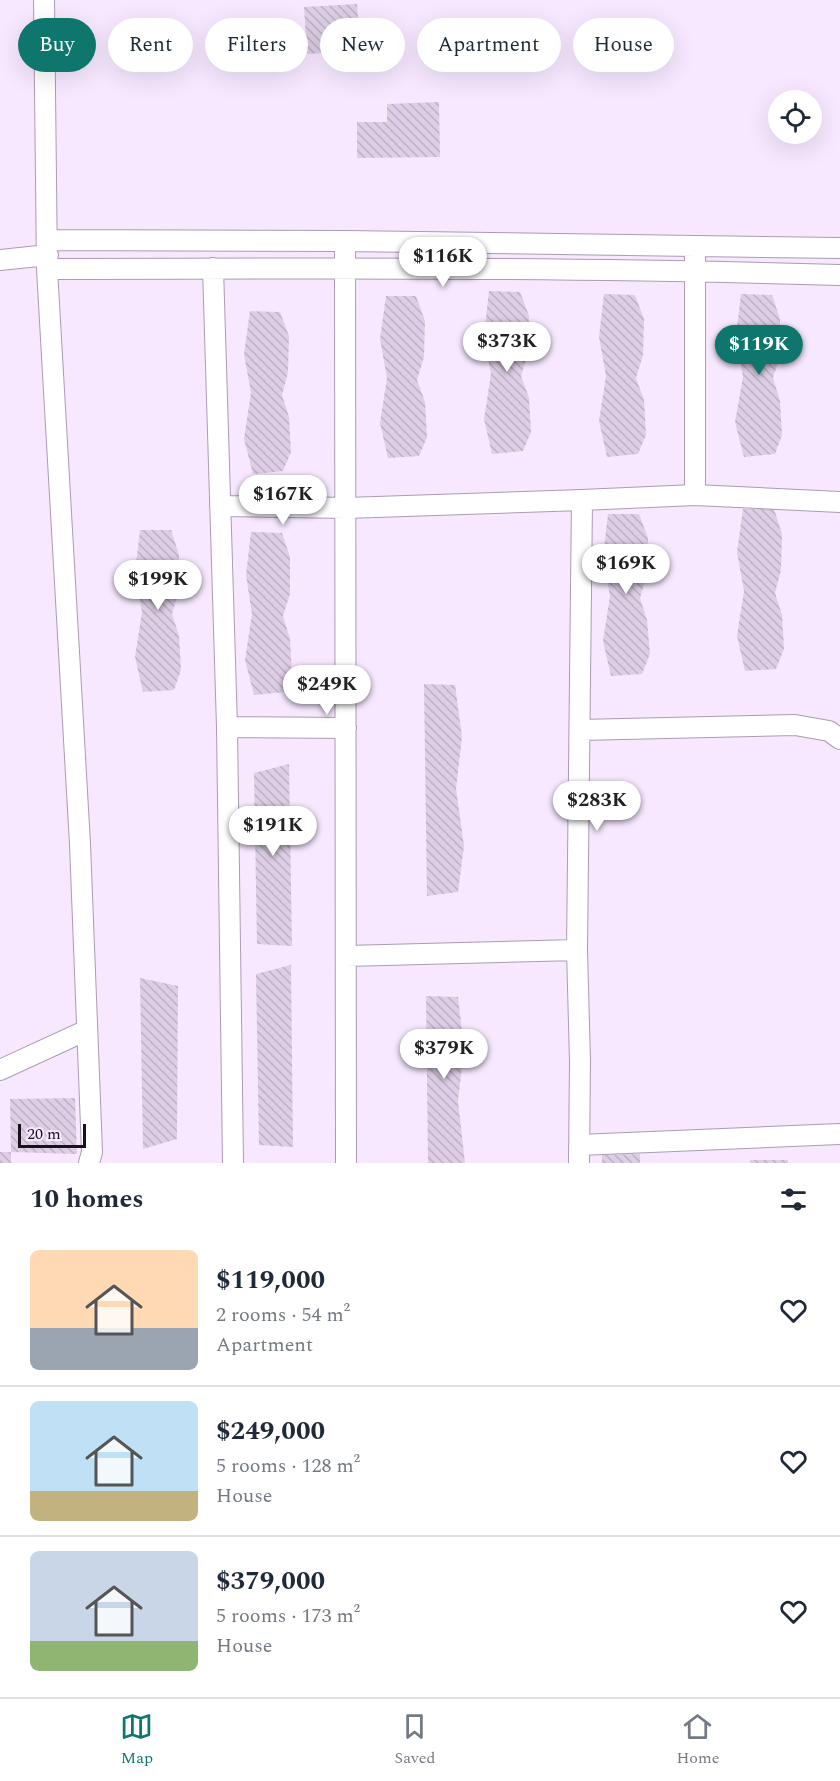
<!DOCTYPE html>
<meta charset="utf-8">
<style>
:root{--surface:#fff;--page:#f2f2f3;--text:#1f2937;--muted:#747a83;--line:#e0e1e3;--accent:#0f766e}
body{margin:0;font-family:Spectral,serif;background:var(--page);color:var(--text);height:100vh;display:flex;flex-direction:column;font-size:22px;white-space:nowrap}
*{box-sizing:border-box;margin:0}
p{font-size:20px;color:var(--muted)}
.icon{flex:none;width:33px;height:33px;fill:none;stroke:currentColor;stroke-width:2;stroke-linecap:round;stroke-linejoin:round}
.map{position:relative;height:1163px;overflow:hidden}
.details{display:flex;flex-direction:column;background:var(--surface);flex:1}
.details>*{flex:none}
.top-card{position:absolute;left:18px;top:18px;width:804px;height:54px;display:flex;gap:12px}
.buttons{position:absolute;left:768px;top:90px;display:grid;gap:12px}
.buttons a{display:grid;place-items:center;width:54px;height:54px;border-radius:50%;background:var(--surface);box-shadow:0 6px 24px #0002;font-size:30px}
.scale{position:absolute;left:18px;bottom:15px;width:68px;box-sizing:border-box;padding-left:6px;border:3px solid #18131b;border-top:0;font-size:16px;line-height:21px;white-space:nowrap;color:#18131b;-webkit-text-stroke:4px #f7e8ff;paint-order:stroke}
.price{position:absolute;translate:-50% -51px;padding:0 14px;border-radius:21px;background:#fff;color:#222;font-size:20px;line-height:39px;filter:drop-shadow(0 2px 3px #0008)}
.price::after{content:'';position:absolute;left:50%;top:36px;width:18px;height:14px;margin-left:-9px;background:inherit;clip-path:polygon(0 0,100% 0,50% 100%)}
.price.on{background:var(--accent);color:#fff}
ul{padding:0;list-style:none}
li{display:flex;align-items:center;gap:18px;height:150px;padding:0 30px}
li+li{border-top:2px solid var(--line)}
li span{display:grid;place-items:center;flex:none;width:168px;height:120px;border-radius:9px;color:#555}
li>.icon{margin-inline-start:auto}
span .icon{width:72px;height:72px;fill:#fffc;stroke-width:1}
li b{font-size:26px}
h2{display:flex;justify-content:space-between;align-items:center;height:72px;padding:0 30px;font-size:26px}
.tag{padding:0 21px;border-radius:27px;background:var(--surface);box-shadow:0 6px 24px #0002;font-size:21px;line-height:54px}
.tag.on{background:var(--accent);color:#fff}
.tabs{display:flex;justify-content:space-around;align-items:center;height:84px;border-top:2px solid var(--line);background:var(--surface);font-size:16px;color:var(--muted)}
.tabs a{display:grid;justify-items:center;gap:3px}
.tabs .on{color:var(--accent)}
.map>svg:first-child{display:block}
</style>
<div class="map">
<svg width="840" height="1163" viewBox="0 0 840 1163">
<defs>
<pattern id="building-back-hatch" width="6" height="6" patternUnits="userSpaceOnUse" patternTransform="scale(1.5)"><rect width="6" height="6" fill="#ddcee5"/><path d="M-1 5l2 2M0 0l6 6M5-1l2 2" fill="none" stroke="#bdb0c4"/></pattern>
</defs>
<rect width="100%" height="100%" fill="#f7e8ff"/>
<path fill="url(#building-back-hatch)" d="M357 4 360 51 307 54 304 7Z
M439 102 440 157 357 158V122H387V104Z
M489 291 520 292 529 316 528 353 521 376 529 398 531 432 523 451 492 454 484 419 491 374 484 335Z
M604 294 635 295 644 319 643 355 636 378 644 400 646 435 638 454 607 457 599 421 606 376 599 337Z
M741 294 772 295 780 319V356L773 378 780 401 782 435 775 454 744 457 735 422 743 377 736 337Z
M386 296H416L425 321 424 357 417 380 425 402 427 437 419 456 388 458 380 423 387 378 380 339Z
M250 311 280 312 289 336 288 372 282 395 289 417 291 452 283 471 253 474 244 439 251 393 244 354Z
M743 509H774L782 534 781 570 775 593 782 615 784 649 776 669 745 671 737 636 744 591 737 552Z
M608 514H639L648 538 647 575 640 598 647 620 650 654 642 674 611 676 603 641 610 596 603 557Z
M140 530H171L179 555V591L172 614 179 636 181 670 174 690 143 692 135 657 142 612 135 573Z
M251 532 282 533 290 557V594L283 616 290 639 292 673 285 692 254 695 245 660 252 614 246 575Z
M424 684 455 685 462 737 456 789 464 846 458 892 427 896Z
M289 764 292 946 257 944 254 773Z
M291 965 293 1147 259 1145 256 974Z
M140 978 178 986 177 1139 143 1149Z
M426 996 458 997 464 1049 458 1101 465 1163H428Z
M75 1098 77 1154 11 1152V1163H0V1152H11L10 1099Z
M640 1154V1163H602V1155Z
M750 1160H788V1163H750Z"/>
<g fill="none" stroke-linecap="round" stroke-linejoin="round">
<g stroke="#aa9cb2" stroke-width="22">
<path id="street" d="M44 0 47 269 80 844 92 1152 89 1163
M48 240 345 241 840 248
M345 241 346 1163
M0 260 48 255
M213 268 227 727 233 1163
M47 269C312 268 576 267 840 275
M695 495V257
M220 506 346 508 582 500 695 495 840 502
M227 727 346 728
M580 730 795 725 829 731 840 739
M346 956 577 950
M0 1070 87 1030
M579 1145 840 1134
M579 1163 580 1061 577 950 582 500"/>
</g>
<use href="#street" stroke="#fff" stroke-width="20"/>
</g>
</svg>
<div class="buttons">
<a><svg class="icon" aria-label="locate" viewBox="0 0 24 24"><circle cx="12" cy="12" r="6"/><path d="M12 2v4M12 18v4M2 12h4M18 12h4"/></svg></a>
</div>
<div class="scale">20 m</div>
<b class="price" style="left:443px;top:288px">$116K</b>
<b class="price" style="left:507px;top:373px">$373K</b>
<b class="price on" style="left:759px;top:376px">$119K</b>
<b class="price" style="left:283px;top:526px">$167K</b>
<b class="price" style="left:626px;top:595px">$169K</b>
<b class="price" style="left:158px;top:611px">$199K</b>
<b class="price" style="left:327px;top:716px">$249K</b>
<b class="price" style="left:597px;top:832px">$283K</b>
<b class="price" style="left:273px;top:857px">$191K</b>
<b class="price" style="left:444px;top:1080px">$379K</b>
<div class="top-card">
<a class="tag on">Buy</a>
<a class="tag">Rent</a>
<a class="tag">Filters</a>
<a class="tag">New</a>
<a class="tag">Apartment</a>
<a class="tag">House</a>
</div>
</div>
<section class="details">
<h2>10 homes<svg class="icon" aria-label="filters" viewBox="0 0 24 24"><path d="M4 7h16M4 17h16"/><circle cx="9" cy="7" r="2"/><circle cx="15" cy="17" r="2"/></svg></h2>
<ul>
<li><span style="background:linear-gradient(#ffd9b3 65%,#9aa5b1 0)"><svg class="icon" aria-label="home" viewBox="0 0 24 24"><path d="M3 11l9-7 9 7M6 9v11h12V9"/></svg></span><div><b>$119,000</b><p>2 rooms · 54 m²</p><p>Apartment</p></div><svg class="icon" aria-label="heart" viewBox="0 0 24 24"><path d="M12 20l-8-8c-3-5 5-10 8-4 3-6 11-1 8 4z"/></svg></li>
<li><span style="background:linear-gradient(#bfe0f5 75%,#c2b280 0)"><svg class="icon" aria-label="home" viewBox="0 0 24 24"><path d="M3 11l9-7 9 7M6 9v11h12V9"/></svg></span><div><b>$249,000</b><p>5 rooms · 128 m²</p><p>House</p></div><svg class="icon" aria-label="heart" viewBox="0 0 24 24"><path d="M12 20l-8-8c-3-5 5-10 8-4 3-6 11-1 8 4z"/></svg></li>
<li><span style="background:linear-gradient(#c9d6e8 75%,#8fb573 0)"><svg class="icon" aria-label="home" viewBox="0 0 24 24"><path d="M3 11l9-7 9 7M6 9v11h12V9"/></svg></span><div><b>$379,000</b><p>5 rooms · 173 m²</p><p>House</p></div><svg class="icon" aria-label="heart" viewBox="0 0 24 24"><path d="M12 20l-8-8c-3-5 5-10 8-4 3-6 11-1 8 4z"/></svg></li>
</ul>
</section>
<nav class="tabs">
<a class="on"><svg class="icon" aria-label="map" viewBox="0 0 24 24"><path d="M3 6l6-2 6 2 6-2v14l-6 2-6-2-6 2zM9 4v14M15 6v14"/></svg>Map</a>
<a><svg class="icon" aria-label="saved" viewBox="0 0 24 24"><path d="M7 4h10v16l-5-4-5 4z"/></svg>Saved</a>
<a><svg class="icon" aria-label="home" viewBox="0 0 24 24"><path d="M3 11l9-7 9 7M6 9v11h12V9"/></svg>Home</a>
</nav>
